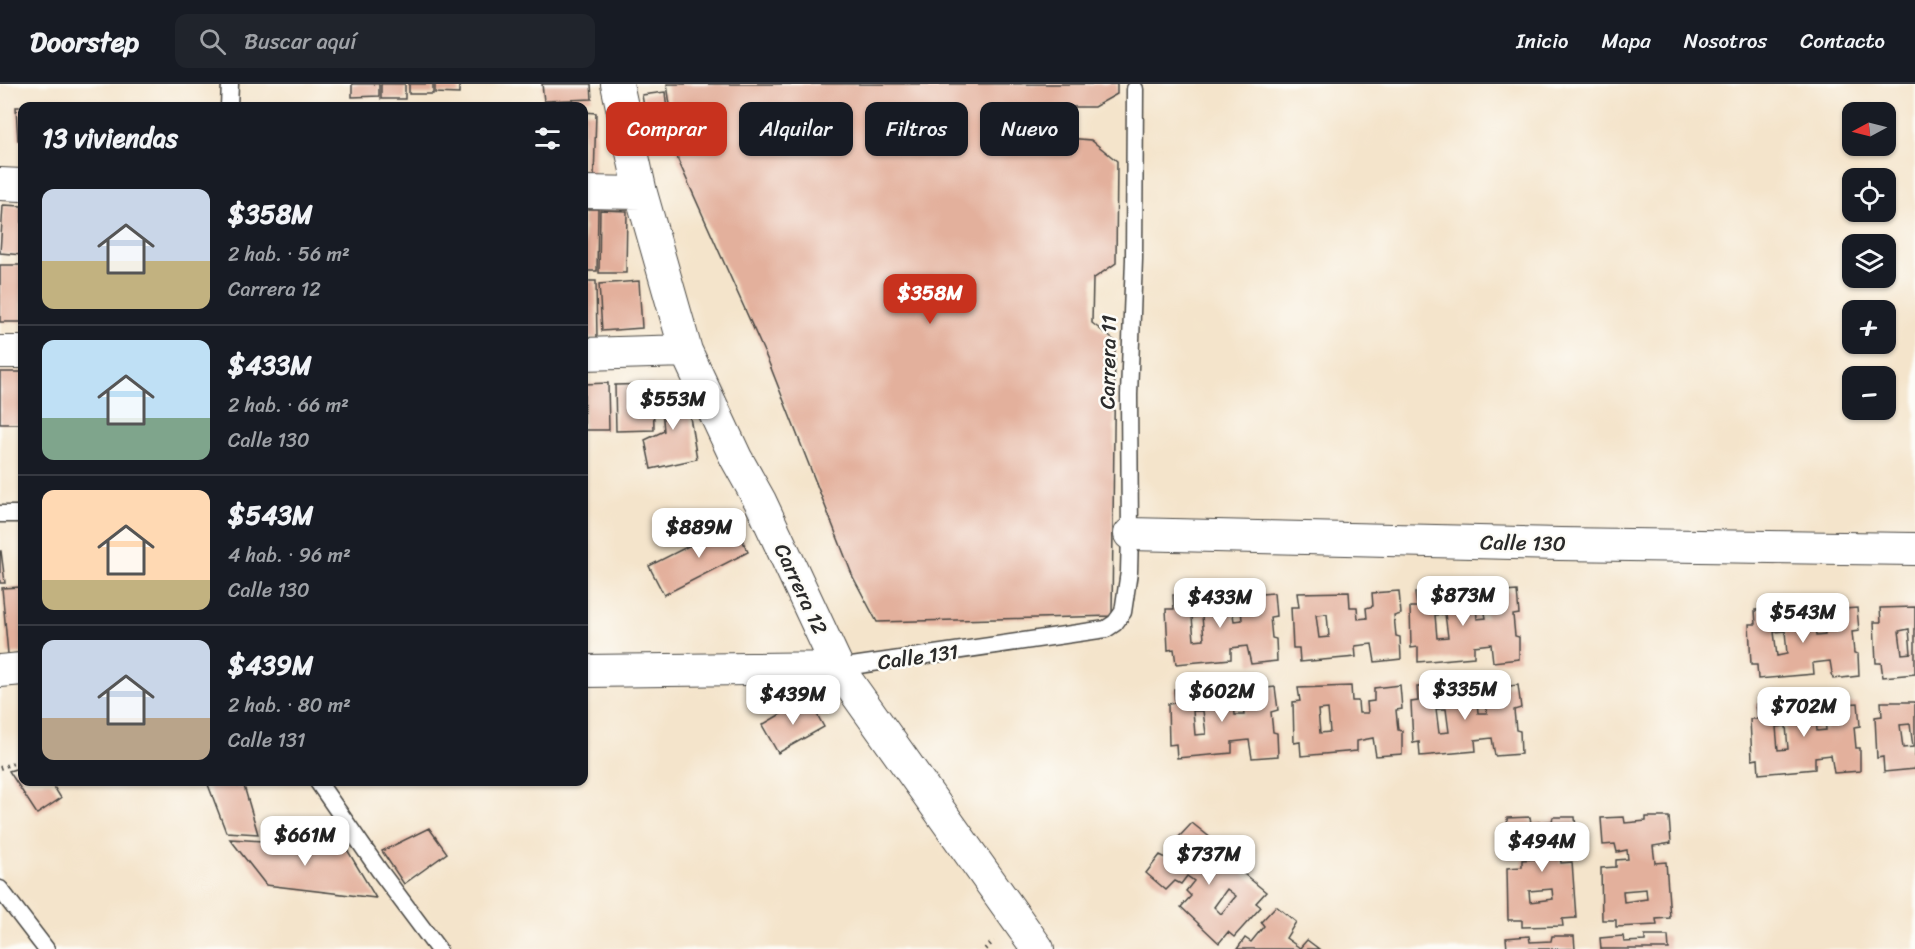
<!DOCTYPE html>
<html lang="es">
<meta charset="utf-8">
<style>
:root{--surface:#171b24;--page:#20242c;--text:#f1f3f6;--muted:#9ea1a6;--line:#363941;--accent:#c8321e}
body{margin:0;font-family:Sriracha,sans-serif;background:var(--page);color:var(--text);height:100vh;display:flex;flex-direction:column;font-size:22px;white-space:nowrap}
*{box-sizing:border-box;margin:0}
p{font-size:20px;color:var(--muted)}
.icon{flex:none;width:33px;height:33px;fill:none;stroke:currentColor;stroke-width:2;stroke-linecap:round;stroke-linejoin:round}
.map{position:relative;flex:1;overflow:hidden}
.drawer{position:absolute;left:18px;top:18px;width:570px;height:684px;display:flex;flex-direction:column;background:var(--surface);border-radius:12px;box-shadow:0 2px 4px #0004}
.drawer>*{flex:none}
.top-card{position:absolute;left:606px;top:18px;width:570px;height:54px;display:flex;gap:12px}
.needle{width:39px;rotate:263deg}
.controls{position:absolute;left:1842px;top:18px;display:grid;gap:12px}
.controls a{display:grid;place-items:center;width:54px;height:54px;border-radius:12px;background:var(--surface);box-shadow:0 2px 4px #0004;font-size:30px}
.price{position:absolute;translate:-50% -51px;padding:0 14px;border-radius:12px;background:#fff;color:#222;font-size:20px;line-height:39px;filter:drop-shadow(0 2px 3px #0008)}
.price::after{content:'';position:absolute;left:50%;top:36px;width:18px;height:14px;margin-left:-9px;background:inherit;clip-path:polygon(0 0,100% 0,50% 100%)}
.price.current{background:var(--accent);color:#fff}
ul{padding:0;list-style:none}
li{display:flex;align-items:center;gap:18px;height:150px;padding:0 24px}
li+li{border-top:2px solid var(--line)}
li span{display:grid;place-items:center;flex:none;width:168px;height:120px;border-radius:12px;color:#555}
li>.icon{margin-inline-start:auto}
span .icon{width:72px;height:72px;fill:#fffc;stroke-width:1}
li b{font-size:26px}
h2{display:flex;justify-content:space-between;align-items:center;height:72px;padding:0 24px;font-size:26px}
.pill{padding:0 21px;border-radius:12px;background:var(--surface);box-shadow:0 2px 4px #0004;font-size:21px;line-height:54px}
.pill.current{background:var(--accent);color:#fff}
header{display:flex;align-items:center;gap:36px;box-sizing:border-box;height:84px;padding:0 30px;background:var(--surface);border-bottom:2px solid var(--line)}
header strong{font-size:28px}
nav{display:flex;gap:33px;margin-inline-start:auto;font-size:21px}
.search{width:420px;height:54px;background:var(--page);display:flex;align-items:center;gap:15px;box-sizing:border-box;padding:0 21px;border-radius:12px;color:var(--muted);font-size:22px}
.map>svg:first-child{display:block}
</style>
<header>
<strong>Doorstep</strong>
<div class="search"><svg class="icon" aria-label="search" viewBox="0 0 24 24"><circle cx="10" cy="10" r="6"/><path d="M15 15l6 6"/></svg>Buscar aquí</div>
<nav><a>Inicio</a><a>Mapa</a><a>Nosotros</a><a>Contacto</a></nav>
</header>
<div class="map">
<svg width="1915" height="865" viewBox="0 0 1915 865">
<rect width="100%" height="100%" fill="#fdfcf7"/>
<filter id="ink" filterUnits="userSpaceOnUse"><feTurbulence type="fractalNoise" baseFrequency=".0167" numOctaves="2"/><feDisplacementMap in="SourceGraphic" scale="12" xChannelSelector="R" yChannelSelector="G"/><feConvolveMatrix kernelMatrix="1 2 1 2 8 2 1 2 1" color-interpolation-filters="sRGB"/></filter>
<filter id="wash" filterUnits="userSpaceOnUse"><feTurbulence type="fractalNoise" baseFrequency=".008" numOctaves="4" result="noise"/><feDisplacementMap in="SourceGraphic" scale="24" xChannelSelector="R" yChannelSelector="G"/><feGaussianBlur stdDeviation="1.35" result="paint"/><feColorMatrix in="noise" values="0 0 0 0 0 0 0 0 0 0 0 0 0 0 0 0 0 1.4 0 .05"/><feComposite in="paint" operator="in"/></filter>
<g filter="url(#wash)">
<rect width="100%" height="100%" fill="#f4e4cb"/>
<g id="blocks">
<path fill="#e3b09c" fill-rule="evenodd" d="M352 0H379V12L352 13Z
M381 0H405V15H381Z
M409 0H433V10H409Z
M435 0H459V10L435 9Z
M542 0H591L592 15 544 17Z
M667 0H1117V10L1094 23H1070L1068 54 1091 56 1117 77 1116 179 1093 195 1092 239 1115 257 1112 532 877 538 853 493 769 279 678 76Z
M665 8 667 26 645 29 642 11Z
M16 23H22V56H18Z
M584 28 596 29 594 95 584 94Z
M3 121 22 122V171L0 169Z
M584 125H598L597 187H584Z
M600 126 627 127 626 189H599Z
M0 181H22V238H0Z
M584 197H596L597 254H584Z
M639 197 642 244 602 247 599 200Z
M0 288H22V340H0Z
M608 299 609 346H584V300Z
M653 300 654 346 616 347 615 301Z
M660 302 685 303 697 375 651 385 645 356 664 347Z
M734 439 748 468 664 511 649 482Z
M0 467H1L5 499H0Z
M22 503V569L8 570 2 504Z
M1399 507 1401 530 1394 532 1396 552 1400 553 1401 575 1375 578 1372 560 1355 562 1356 573 1300 578 1299 564H1293L1291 523H1299L1297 509 1349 508 1350 523H1357L1358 535 1367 534 1366 524 1373 522 1372 509ZM1327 530 1329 553 1319 554 1316 531Z
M1517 507 1519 530 1513 531 1515 552 1519 553V575L1493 578 1491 560 1474 562V573L1418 578V563L1411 564 1410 523H1417L1415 509 1468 508 1469 523 1476 522 1477 535 1486 534 1484 524 1491 522V509ZM1445 530 1448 553 1437 554 1435 531Z
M1274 509 1276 532 1270 533 1272 554 1276 555 1277 577 1251 580 1247 562 1231 564V575L1176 580 1174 565 1168 566 1166 525H1174L1173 511 1225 510 1226 525 1232 524 1234 537 1242 536 1241 525 1248 524V511ZM1202 532 1204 555 1194 556 1192 533Z
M1915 523V590L1883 593 1881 579H1876L1874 538H1881L1880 524ZM1909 545 1911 569 1902 570 1899 547Z
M1857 524 1859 547 1852 548 1854 569 1858 570 1859 592 1833 595 1830 577 1813 579 1814 590 1758 595 1757 581H1751L1749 540H1756L1755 526 1807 525 1808 540H1815L1816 552 1825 551 1824 541 1831 539 1830 526ZM1785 547 1787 570 1777 572 1774 548Z
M1400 601 1402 625 1396 626 1398 646 1402 647V670L1376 672 1373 654 1357 657V667L1301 672 1300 658 1294 659 1293 618 1300 617 1298 604 1351 602 1352 617H1358L1359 629H1368L1367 618 1374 617V604ZM1328 625 1330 648 1320 649 1318 626Z
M1518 601 1521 624 1514 626 1516 646 1520 647 1521 670 1495 672 1492 654 1475 656 1476 667 1420 672 1419 658 1413 659 1411 618 1418 617 1417 603 1469 602 1470 617H1477L1478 629H1487L1486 618 1493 616 1492 604ZM1436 625H1446L1449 648 1439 649Z
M1275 603 1278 626 1271 628 1273 648 1277 649 1278 672 1252 674 1249 656 1232 658V669L1177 674 1176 660 1169 661 1168 620 1175 619 1174 605 1226 604 1227 619H1234L1235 631H1244L1243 620 1249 618V606ZM1193 627H1203L1206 650 1195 651Z
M808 614 824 643 778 669 762 641Z
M1881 618H1915V685L1884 688 1883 673 1877 674 1875 633 1882 632ZM1910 640 1913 663 1903 664 1900 641Z
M1809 619 1810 634H1816L1817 647 1826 646 1825 635 1832 633V621L1858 619 1860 642 1854 643 1856 664H1860V687L1834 689 1831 671 1815 673V685L1759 690 1758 675 1752 676 1750 635H1758L1756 620ZM1786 642 1788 665 1778 666 1776 643Z
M22 683V698H51L61 714 37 730 9 687Z
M207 698 244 702 258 750 226 748Z
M1530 733 1531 739 1552 737 1553 733H1575L1577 759 1559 762 1561 779 1572 778 1576 834 1562 835 1563 842 1522 843V836H1508L1507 784 1522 783V776L1534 775V767L1523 768 1522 761H1509L1507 734ZM1552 805 1553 815 1530 818 1529 807Z
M1624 733 1625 739 1646 737V733H1669L1671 759 1653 762 1655 779 1666 778 1670 834 1656 835 1657 841 1616 843V836H1602L1601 784 1616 783V776L1628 775 1627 766 1617 768 1615 760 1603 761 1601 734ZM1646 805 1647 815 1624 818 1623 807Z
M1192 739 1212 755 1202 771 1215 781 1222 772 1266 808 1256 819 1261 823 1234 853 1228 848 1219 859 1181 823 1191 812 1186 807 1194 797 1187 792 1181 800 1175 797 1166 806 1146 789 1160 771 1166 774 1179 758 1177 755ZM1227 805 1236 812 1221 830 1214 823Z
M429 744 447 769 404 800 382 767Z
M230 755 345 762 376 814 266 801Z
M1276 822 1296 838 1286 854 1300 864 1307 856 1319 865H1237L1245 854 1251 858 1264 842 1261 838Z
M1529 852 1530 858 1551 857 1552 852H1574L1575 865H1507L1506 854Z
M1623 852 1624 858 1645 857V852H1668L1669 865H1601L1600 854Z"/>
</g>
</g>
<g filter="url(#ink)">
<use href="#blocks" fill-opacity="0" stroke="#494743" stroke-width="1.5"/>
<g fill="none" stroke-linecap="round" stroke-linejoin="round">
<g stroke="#494743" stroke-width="19">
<path id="service" d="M229 22 230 0
M0 430H22
M838 584 1106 545 1115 539 1123 528 1129 488 1130 450 1129 311 1134 175 1135 5
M318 698 379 786 438 865
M0 805 46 865"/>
</g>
<g stroke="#494743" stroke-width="34">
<path id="minor" d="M617 0 641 109 686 267 736 374 760 417 838 584 1038 865
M0 100 22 101
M584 108 641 109
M0 268H22
M584 270 686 267
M1130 450 1560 460 1915 465
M0 587 22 585
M584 587 838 584"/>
</g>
<path stroke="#494743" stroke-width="4" stroke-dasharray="1.5 4.5" stroke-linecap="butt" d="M0 684 22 676
M985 865 994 857"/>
<use href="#service" stroke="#fff" stroke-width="16"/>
<use href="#minor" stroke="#fff" stroke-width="32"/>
</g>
</g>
<g text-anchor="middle" stroke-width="5" stroke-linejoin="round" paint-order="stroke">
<g font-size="21" fill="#2b2b2b" stroke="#fdfcf7">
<text transform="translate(1108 278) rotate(-89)" y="7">Carrera 11</text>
<text transform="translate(1523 459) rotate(1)" y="7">Calle 130</text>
<text transform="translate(801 505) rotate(65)" y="7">Carrera 12</text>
<text transform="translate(918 573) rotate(-8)" y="7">Calle 131</text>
</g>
</g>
</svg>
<div class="controls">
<a><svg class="needle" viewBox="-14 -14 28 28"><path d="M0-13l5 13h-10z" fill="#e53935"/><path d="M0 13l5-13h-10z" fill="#9ea1a6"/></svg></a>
<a><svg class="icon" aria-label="locate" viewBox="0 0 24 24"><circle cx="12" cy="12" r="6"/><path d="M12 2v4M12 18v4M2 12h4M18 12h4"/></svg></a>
<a><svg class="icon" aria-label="layers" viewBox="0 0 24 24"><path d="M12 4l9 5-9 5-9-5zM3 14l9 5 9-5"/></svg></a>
<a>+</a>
<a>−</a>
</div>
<b class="price current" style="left:930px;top:241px">$358M</b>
<b class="price" style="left:673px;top:347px">$553M</b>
<b class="price" style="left:699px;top:475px">$889M</b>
<b class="price" style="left:1463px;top:543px">$873M</b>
<b class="price" style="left:1220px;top:545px">$433M</b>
<b class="price" style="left:1803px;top:560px">$543M</b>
<b class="price" style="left:1465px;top:637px">$335M</b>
<b class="price" style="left:1222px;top:639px">$602M</b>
<b class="price" style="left:793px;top:642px">$439M</b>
<b class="price" style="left:1804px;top:654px">$702M</b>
<b class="price" style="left:305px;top:783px">$661M</b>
<b class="price" style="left:1542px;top:789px">$494M</b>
<b class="price" style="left:1209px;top:802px">$737M</b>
<div class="top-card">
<a class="pill current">Comprar</a>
<a class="pill">Alquilar</a>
<a class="pill">Filtros</a>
<a class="pill">Nuevo</a>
</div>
<section class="drawer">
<h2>13 viviendas<svg class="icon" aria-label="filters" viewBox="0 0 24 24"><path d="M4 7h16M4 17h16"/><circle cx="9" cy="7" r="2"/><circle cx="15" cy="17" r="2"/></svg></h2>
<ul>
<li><span style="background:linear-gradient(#c9d6e8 60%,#c2b280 0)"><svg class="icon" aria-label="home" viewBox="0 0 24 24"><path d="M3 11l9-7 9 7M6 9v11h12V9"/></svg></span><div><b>$358M</b><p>2 hab. · 56 m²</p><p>Carrera 12</p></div></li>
<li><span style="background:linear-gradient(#bfe0f5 65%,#7fa58c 0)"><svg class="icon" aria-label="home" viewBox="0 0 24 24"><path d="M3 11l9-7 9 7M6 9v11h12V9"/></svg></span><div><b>$433M</b><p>2 hab. · 66 m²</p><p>Calle 130</p></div></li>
<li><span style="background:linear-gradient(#ffd9b3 75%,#c2b280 0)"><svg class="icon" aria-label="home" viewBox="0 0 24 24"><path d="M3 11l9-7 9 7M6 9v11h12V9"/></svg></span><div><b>$543M</b><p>4 hab. · 96 m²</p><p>Calle 130</p></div></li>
<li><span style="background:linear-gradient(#c9d6e8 65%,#b9a48a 0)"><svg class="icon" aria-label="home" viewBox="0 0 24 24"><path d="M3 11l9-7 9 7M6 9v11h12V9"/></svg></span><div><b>$439M</b><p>2 hab. · 80 m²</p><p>Calle 131</p></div></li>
</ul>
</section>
</div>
